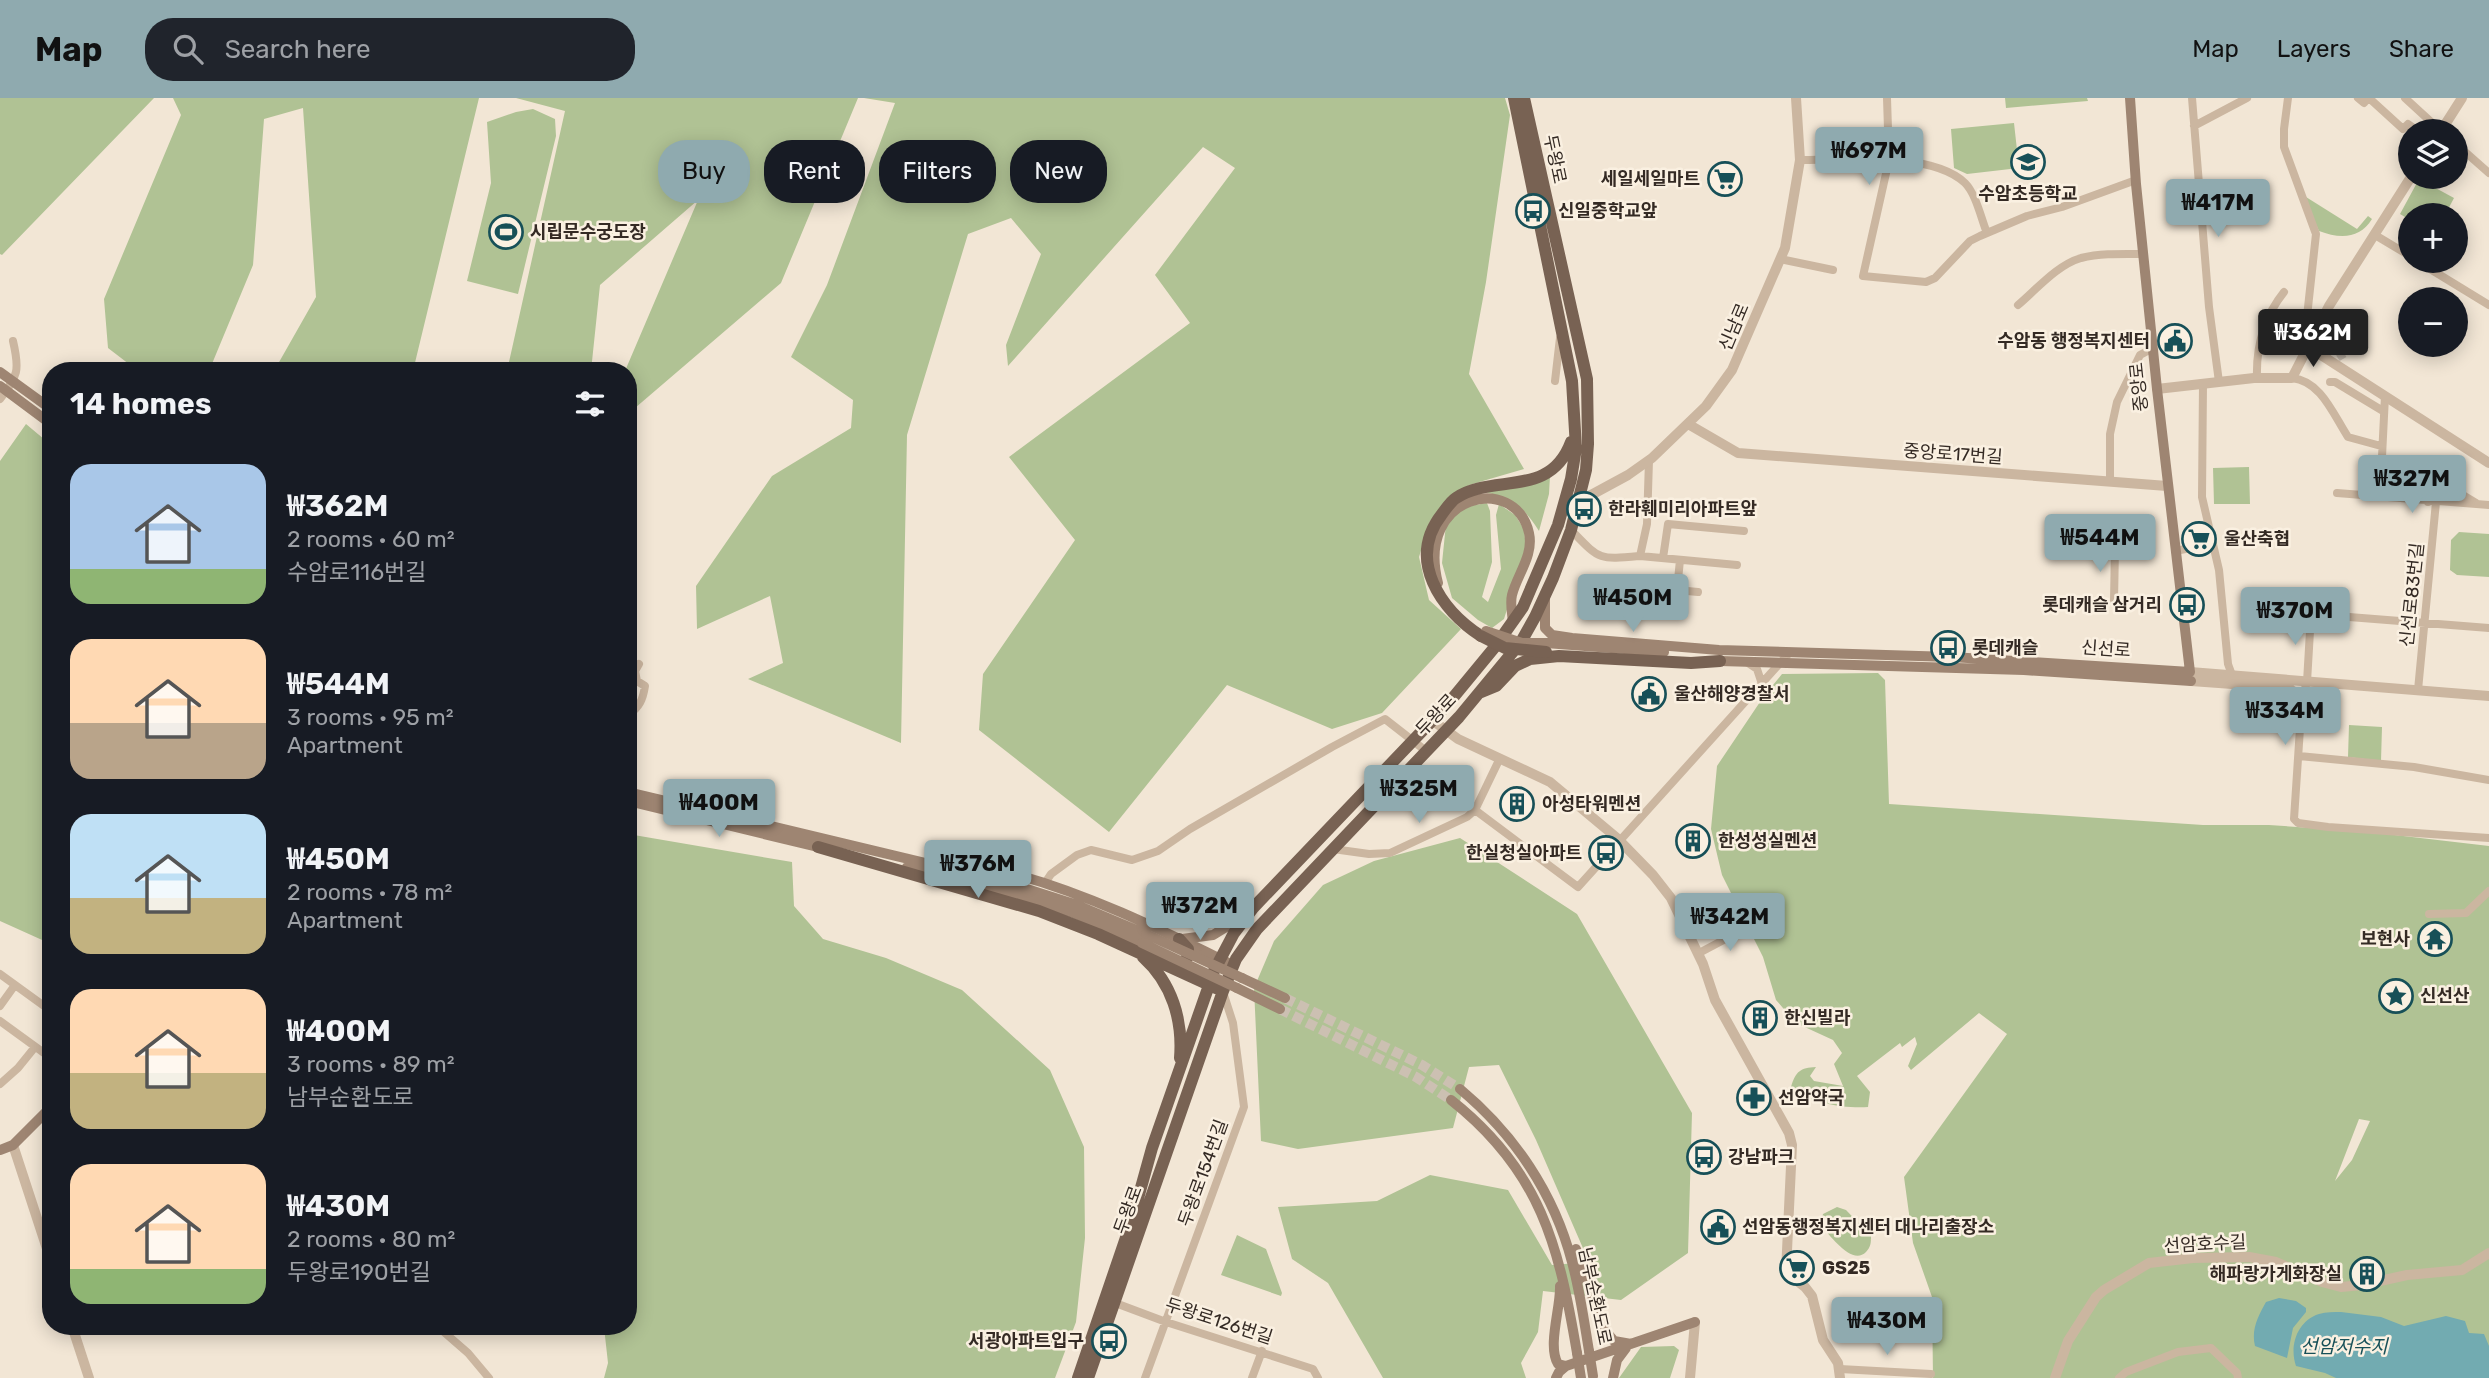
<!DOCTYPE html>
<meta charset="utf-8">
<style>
:root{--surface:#171b24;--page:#20242c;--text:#f1f3f6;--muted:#9ea1a6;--accent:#8faaaf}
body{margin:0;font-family:Rubik,"Noto Sans KR",sans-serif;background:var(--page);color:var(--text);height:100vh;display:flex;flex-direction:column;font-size:26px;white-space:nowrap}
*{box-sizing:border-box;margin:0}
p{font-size:23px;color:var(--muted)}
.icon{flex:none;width:38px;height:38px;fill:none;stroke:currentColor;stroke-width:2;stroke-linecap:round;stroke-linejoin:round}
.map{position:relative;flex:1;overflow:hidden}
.drawer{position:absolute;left:42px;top:264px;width:595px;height:973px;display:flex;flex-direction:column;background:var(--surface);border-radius:28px;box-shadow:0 4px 18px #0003}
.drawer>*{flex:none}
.top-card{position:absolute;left:658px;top:42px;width:665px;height:63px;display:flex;gap:14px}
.controls{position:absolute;left:2398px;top:21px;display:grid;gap:14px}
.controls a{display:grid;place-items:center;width:70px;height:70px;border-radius:50%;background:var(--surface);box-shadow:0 4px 18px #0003;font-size:35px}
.price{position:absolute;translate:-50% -60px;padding:0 16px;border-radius:7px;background:var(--accent);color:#111;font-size:23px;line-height:46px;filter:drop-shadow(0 2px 4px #0008)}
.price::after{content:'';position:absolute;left:50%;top:42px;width:21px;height:16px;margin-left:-10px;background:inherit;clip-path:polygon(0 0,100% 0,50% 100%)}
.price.selected{background:#222;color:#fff}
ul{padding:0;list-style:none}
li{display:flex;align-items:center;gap:21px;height:175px;padding:0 28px}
li span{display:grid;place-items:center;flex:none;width:196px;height:140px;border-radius:21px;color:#555}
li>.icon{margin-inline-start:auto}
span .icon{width:84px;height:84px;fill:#fffc;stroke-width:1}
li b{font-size:30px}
h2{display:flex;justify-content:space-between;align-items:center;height:84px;padding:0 28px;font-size:30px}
.tag{padding:0 24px;border-radius:28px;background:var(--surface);box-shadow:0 4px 18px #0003;font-size:24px;line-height:63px}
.tag.selected{background:var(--accent);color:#111}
header{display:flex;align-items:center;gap:42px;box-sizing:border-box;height:98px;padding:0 35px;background:var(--accent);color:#111}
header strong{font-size:33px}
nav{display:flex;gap:38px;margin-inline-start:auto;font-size:24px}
.search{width:490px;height:63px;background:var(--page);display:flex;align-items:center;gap:18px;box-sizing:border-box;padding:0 24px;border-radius:28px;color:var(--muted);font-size:26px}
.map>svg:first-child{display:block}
</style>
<header>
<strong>Map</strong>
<div class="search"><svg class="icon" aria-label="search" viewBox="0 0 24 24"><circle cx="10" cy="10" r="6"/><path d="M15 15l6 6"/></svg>Search here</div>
<nav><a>Map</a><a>Layers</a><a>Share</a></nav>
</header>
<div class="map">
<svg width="2489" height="1280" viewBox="0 0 2489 1280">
<rect width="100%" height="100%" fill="#f2e6d5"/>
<path fill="#b0c294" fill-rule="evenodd" d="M0 0H154L2 157 0 156Z
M173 0H479L413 273H274L316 199 303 10 264 21 253 167 209 273H138L108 250 104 201 181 17Z
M516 0H858L781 185 628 316V273H625L698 102 600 187 591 273H507L565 13Z
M864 0H1505L1510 17 1486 184 1469 276 1524 371 1469 387 1430 423 1419 459 1429 502 1461 531 1382 615 1332 631 1227 587 1109 734 979 632 983 576 1075 442 1009 359 1190 225 1155 177 1235 70 1203 49 1008 268 1006 247 1041 156 1011 120 968 136 907 337 901 645 748 581 783 565 770 498 697 531 696 488 772 378 851 330 853 302 791 259 827 187 895 5Z
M2005 0H2087L2088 3 2006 10Z
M533 11 555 21 556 38 518 196 467 183 491 85 487 24 516 14Z
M2014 25 2019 70 1967 76 1954 70 1951 31Z
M2419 81 2454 100 2445 117H2410V122L2400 116Z
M2306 99 2357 131 2368 118 2372 121C2360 141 2340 141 2319 133L2306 104Z
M26 326 51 347V846L0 823V363Z
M2249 369 2250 406H2214L2213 370Z
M1550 378 1549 396 1539 433C1523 408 1514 402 1485 394Z
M1487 405 1490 413 1492 464 1482 499 1488 504 1501 471 1496 417 1499 406 1515 417 1524 431 1526 450 1504 521 1492 530 1478 522 1452 500 1442 465 1446 426 1457 410Z
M2459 434 2489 436V479L2457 477 2450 472 2451 442Z
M1878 575 1885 582 1889 706 2203 727H2269L2369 734 2489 748V1280H1933L1932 1199 1913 1145 1904 1079 2007 936 1979 915 1911 972 1908 968 1917 946 1915 939 1902 949 1900 945 1857 978 1870 994 1868 1009C1848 1011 1804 1005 1791 989 1796 973 1800 970 1816 969L1810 978 1814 983 1843 988 1834 966 1842 955 1833 942 1796 925 1776 902 1763 859 1722 777 1711 731 1717 668 1764 598 1782 576ZM2359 1021 2370 1023 2352 1062 2335 1083Z
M2349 627 2382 629 2381 663 2348 659Z
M628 736 792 764 794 808 823 841 886 860 962 892 1050 972 1084 1049 1085 1140 1076 1224 1055 1280H604L608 1265 604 1229 628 1228Z
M1460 740 1577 816 1692 1015 1688 1155 1621 1202 1543 1193 1538 1234 1521 1265 1526 1280H1383L1328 1185 1292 1161 1278 1109 1377 1103 1430 1077 1508 1092 1552 1167 1589 1164 1536 1042 1499 967 1469 969 1453 1030 1298 1051 1261 1043 1254 890 1274 843 1323 787 1374 763Z
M1837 1109 1846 1112 1871 1138C1871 1144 1871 1149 1866 1154 1852 1168 1831 1138 1822 1129L1821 1124 1823 1116Z
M1237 1137 1266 1151 1282 1195 1281 1198 1221 1177Z
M1674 1248 1679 1252 1670 1280H1619L1641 1249Z"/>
<path fill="#72abb1" d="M2279 1200 2296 1203 2306 1210V1214L2293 1230 2287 1260 2255 1248C2251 1232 2258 1218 2266 1204Z
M2341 1214 2381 1219 2404 1228 2446 1218 2465 1223 2469 1235 2484 1236 2489 1248V1280H2336L2325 1275 2296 1268C2289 1248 2297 1223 2319 1216 2326 1214 2334 1214 2341 1214Z"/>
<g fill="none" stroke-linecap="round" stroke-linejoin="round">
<path stroke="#ccc0b2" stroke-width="8" stroke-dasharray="8 4" stroke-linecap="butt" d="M2343 261 2340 256 2350 232"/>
<path stroke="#ccc0b2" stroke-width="10" stroke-dasharray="10 5" stroke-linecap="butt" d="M1285 900 1422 967 1460 991
M1280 911 1416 979 1451 1002"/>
<path stroke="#cbb6a0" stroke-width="8" d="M1887 0 1889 62 1863 178 1926 184 1935 180 1970 143 1980 138 2027 118 2062 109 2136 82
M2192 0 2209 209 2219 284
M2288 0 2284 31V49L2316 136 2305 237 2307 248
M2358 0 2364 5 2368 0
M2369 0 2403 31 2408 26 2418 33
M2405 0 2441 33
M2194 28 2247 0
M2455 45 2489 75
M1800 62C1844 62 1932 53 1965 85 1976 96 1981 120 1987 135
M2375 137 2410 158
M1780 161 1833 172
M2417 163 2489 207
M2018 207C2037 191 2057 167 2081 160 2102 155 2123 156 2143 156
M2257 280C2256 249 2264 219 2284 194
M2292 280C2321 283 2333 316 2348 339L2381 348
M1555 283 1560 240
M2330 284H2335L2383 313
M2203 286 2202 399 2219 472 2228 566 2232 577
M0 301C18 277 20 273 13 243
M2110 384V336L2117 304 2140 257 2153 250
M2337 395 2489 407
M2380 399 2385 298
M2428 404V395L2436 381 2476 405
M1571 432C1600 462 1598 462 1640 458L1647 426 1649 362
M2175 453 2212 446
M1640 458 1737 467
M1663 460 1668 426 1744 433
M1680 462 1677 492 1698 494
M2114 503 2115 450
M2489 530 2311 516 2307 584 2302 600 2294 721 2298 725 2328 729 2489 740
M1748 565 1757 571 1762 586
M2418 592 2436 404
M628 617C640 609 643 601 645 588L637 583 635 573 639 566
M2299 658 2414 669 2489 682
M1475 712 1578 789 1790 554
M1333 751 1369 756 1390 755 1467 719 1475 712 1500 660
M1045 785 1051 776 1077 757 1091 752 1132 762 1158 753 1190 731 1332 649 1385 621 1426 653
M2429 816 2466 815 2489 793
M1699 855 1748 829
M0 876 51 913
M0 908 15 887
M0 923 44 955
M0 986 18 970 35 949
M1110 1203 1166 1224 1313 1271 1318 1280
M437 1228 468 1255 489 1280
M1840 1271 1931 1276
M1145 1280 1244 1009 1233 925 1223 894
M1252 1280 1262 1253
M2119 1280 2126 1274 2178 1254 2211 1250 2237 1275 2238 1280"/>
<path stroke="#cbb6a0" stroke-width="10" d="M2441 33 2462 0
M2307 248 2489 365
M2157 291 2254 280H2292L2329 208 2411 79
M1688 326 1738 355 2167 388
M1580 403 1628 377 1652 360 1706 308 1732 272 1785 150 1800 62 1796 0
M2190 574 2489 598
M2191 583 2288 590 2296 595V618L2301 620
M1432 622 1458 641 1550 684 1617 740 1653 777 1671 800 1703 866 1715 902 1789 1035 1792 1047 1786 1174 1805 1189 1812 1198 1823 1242 1838 1265 1840 1280
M13 1047 51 1163
M72 1228 89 1280
M1690 1280 1695 1224
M2055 1280 2068 1243 2096 1199 2104 1192 2149 1165 2193 1160 2249 1159 2276 1164 2322 1184 2341 1189 2362 1187 2407 1177 2462 1172 2489 1155"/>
<path stroke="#9e8572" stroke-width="10" d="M0 274 51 311
M0 288 51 326
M1438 485C1415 396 1515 374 1529 435 1534 457 1517 477 1512 497 1510 505 1512 516 1513 524
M1545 500V530L1552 537 1572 540 1719 552 1952 559 2190 574 2157 291 2136 86 2130 0
M1546 545 1664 554
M1720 563 2024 572 2191 583
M628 694 1005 784 1077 807 1146 836
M628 703 826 751
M954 765C975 768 997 771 1018 777 1093 798 1163 833 1233 867
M907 769 1027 799 1073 815 1142 845
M1182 841 1213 837 1244 818
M1242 880 1285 900
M1237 890 1280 911
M1460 991C1514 1036 1554 1095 1572 1164 1580 1193 1584 1223 1589 1253
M1451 1002C1541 1073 1559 1148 1577 1255
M0 1052 13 1047 51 1009
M1576 1151 1603 1230 1614 1243 1631 1246
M1560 1188C1561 1209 1547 1248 1558 1266L1566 1268
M1556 1280 1559 1274 1566 1268 1695 1224
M1613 1280 1617 1262 1626 1250"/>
<path stroke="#786253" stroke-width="12" d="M1481 538C1441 512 1406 462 1442 416 1446 411 1450 404 1456 400 1493 375 1550 401 1571 344
M1479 595 1496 588 1515 568 1530 561 1559 558 1691 565 1720 563
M818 749 1039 813 1098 836 1216 890
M1179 841 1188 851 1187 860 1184 864
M1143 859C1172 885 1183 922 1180 960
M1078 1280 1132 1122 1152 1050 1214 873 1234 835 1253 810 1447 607 1494 550 1523 509 1558 427 1571 381 1576 350 1572 283 1514 0
M1088 1280 1223 893 1236 861 1257 831 1459 619 1521 544 1535 519 1553 480 1571 432 1586 372 1588 346 1587 281 1524 0"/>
<path stroke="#9e8572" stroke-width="10" d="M1486 533 1522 545H1546
M1146 836 1242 880
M1142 845 1237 890
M1589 1253 1593 1278
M1577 1255 1581 1280"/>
<path stroke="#786253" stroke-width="12" d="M1481 538 1505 550 1546 554"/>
</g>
<defs>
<g id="school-ring" transform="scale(1.75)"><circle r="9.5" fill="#faf0e1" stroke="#175058" stroke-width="1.5"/><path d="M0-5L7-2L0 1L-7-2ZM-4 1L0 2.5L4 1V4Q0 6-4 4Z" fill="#175058"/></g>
<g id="supermarket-ring" transform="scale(1.75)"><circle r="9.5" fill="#faf0e1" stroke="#175058" stroke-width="1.5"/><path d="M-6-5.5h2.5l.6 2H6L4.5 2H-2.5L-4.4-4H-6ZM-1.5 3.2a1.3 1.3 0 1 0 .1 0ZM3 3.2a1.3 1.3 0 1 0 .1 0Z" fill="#175058"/></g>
<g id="bus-ring" transform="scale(1.75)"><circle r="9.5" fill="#faf0e1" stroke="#175058" stroke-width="1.5"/><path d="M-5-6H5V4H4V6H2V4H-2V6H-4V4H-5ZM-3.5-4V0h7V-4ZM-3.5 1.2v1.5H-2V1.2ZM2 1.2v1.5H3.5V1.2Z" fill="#175058"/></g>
<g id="stadium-ring" transform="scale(1.75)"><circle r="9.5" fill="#faf0e1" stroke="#175058" stroke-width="1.5"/><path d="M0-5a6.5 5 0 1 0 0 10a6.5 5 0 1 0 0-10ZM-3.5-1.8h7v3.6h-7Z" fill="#175058"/></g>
<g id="civic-ring" transform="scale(1.75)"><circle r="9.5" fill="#faf0e1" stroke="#175058" stroke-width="1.5"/><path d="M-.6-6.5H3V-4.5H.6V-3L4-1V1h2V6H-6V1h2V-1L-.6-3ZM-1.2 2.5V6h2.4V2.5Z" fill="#175058"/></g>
<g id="building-ring" transform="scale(1.75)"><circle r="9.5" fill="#faf0e1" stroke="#175058" stroke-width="1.5"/><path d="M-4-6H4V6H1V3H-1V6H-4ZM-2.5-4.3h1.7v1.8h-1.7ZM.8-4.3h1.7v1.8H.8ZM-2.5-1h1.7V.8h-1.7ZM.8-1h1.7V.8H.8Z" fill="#175058"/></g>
<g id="temple-ring" transform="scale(1.75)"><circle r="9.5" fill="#faf0e1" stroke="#175058" stroke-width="1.5"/><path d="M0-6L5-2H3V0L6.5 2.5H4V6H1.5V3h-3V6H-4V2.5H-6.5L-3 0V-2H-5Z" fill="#175058"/></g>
<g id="sight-ring" transform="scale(1.75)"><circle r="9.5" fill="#faf0e1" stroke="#175058" stroke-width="1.5"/><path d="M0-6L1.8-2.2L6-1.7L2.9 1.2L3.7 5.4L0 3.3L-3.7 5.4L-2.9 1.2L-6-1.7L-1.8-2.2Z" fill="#175058"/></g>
<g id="pharmacy-ring" transform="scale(1.75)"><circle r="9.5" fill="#faf0e1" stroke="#175058" stroke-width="1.5"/><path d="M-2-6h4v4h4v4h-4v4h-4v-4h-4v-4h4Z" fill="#175058"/></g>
</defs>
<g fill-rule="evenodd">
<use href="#school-ring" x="2028" y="64"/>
<use href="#supermarket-ring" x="1725" y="81"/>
<use href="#bus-ring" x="1533" y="113"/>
<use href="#stadium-ring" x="506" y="134"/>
<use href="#civic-ring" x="2175" y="243"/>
<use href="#bus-ring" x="1584" y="411"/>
<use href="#supermarket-ring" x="2199" y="441"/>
<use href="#bus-ring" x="2187" y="507"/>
<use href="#bus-ring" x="1948" y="550"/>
<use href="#civic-ring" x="1649" y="596"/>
<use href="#building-ring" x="1517" y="706"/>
<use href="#building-ring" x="1693" y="743"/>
<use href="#bus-ring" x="1606" y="755"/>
<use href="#temple-ring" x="2435" y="841"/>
<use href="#sight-ring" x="2396" y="898"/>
<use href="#building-ring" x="1760" y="920"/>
<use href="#pharmacy-ring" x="1754" y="1000"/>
<use href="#bus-ring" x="1704" y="1059"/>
<use href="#civic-ring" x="1718" y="1129"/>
<use href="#supermarket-ring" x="1797" y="1170"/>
<use href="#building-ring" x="2367" y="1176"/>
<use href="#bus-ring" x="1109" y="1243"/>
</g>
<g text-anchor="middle" stroke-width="5" stroke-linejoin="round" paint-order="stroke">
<g font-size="18" fill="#342a24" stroke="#faf0e1">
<text transform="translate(1555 61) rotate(78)" y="6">두왕로</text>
<text transform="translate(1734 229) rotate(-67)" y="6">신남로</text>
<text transform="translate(2139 289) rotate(-96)" y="6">중앙로</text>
<text transform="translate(1953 356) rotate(4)" y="6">중앙로17번길</text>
<text transform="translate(2412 497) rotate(-84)" y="6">신선로83번길</text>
<text transform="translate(2106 551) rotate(4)" y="6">신선로</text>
<text transform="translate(1436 617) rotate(-47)" y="6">두왕로</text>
<text transform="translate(1203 1075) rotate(-70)" y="6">두왕로154번길</text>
<text transform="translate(1128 1112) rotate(-70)" y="6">두왕로</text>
<text transform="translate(2205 1146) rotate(-3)" y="6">선암호수길</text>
<text transform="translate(1595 1198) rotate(78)" y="6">남부순환도로</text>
<text transform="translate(1219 1223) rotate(18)" y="6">두왕로126번길</text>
</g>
<g font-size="18" font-weight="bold" fill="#342a24" stroke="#faf0e1" text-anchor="start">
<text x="1700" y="87" text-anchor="end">세일세일마트</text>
<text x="2028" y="102" text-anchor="middle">수암초등학교</text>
<text x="1558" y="119">신일중학교앞</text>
<text x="530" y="140">시립문수궁도장</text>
<text x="2150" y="249" text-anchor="end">수암동 행정복지센터</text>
<text x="1608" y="417">한라훼미리아파트앞</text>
<text x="2224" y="447">울산축협</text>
<text x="2162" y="513" text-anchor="end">롯데캐슬 삼거리</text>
<text x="1972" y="556">롯데캐슬</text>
<text x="1674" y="602">울산해양경찰서</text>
<text x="1542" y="712">아성타워멘션</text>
<text x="1718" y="749">한성성실멘션</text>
<text x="1582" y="761" text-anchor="end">한실청실아파트</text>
<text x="2410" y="847" text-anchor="end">보현사</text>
<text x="2420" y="904">신선산</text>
<text x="1784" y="926">한신빌라</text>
<text x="1778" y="1006">선암약국</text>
<text x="1728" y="1065">강남파크</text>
<text x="1742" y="1135">선암동행정복지센터 대나리출장소</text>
<text x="1822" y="1176">GS25</text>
<text x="2342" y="1182" text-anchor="end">해파랑가게화장실</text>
<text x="1084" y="1249" text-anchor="end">서광아파트입구</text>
</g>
<g font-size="19" font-style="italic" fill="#175058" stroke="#faf0e1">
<text x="2344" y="1255">선암저수지</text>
</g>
</g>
</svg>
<div class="controls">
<a><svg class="icon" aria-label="layers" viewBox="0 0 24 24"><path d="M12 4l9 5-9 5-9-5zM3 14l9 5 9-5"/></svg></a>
<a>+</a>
<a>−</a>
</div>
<b class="price" style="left:1869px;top:89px">₩697M</b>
<b class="price" style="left:2218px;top:141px">₩417M</b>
<b class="price selected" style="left:2313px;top:271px">₩362M</b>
<b class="price" style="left:2412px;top:417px">₩327M</b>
<b class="price" style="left:2100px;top:476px">₩544M</b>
<b class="price" style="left:1633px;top:536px">₩450M</b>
<b class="price" style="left:2295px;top:549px">₩370M</b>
<b class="price" style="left:2285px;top:649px">₩334M</b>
<b class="price" style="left:1419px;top:727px">₩325M</b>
<b class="price" style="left:719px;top:741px">₩400M</b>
<b class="price" style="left:978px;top:802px">₩376M</b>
<b class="price" style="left:1200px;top:844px">₩372M</b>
<b class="price" style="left:1730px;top:855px">₩342M</b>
<b class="price" style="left:1887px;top:1259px">₩430M</b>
<div class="top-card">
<a class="tag selected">Buy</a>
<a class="tag">Rent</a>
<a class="tag">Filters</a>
<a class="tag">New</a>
</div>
<section class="drawer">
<h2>14 homes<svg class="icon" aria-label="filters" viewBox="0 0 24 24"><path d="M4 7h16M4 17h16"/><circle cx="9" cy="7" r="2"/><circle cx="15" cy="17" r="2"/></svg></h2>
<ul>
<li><span style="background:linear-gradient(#a9c7e8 75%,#8fb573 0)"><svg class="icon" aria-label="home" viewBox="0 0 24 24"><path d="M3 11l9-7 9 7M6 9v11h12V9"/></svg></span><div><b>₩362M</b><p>2 rooms · 60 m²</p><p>수암로116번길</p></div></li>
<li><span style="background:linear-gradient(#ffd9b3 60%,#b9a48a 0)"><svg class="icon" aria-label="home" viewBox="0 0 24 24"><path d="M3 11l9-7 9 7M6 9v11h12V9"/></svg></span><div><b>₩544M</b><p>3 rooms · 95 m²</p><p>Apartment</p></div></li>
<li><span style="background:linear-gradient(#bfe0f5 60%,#c2b280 0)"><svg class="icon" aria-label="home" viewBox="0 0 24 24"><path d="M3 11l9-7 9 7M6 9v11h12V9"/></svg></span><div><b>₩450M</b><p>2 rooms · 78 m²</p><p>Apartment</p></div></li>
<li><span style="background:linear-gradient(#ffd9b3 60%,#c2b280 0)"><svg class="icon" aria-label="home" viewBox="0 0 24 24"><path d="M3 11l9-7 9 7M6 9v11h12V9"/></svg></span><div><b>₩400M</b><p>3 rooms · 89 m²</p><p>남부순환도로</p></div></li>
<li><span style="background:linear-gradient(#ffd9b3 75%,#8fb573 0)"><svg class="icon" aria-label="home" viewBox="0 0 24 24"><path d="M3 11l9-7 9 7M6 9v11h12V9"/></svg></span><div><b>₩430M</b><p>2 rooms · 80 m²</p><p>두왕로190번길</p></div></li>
</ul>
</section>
</div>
